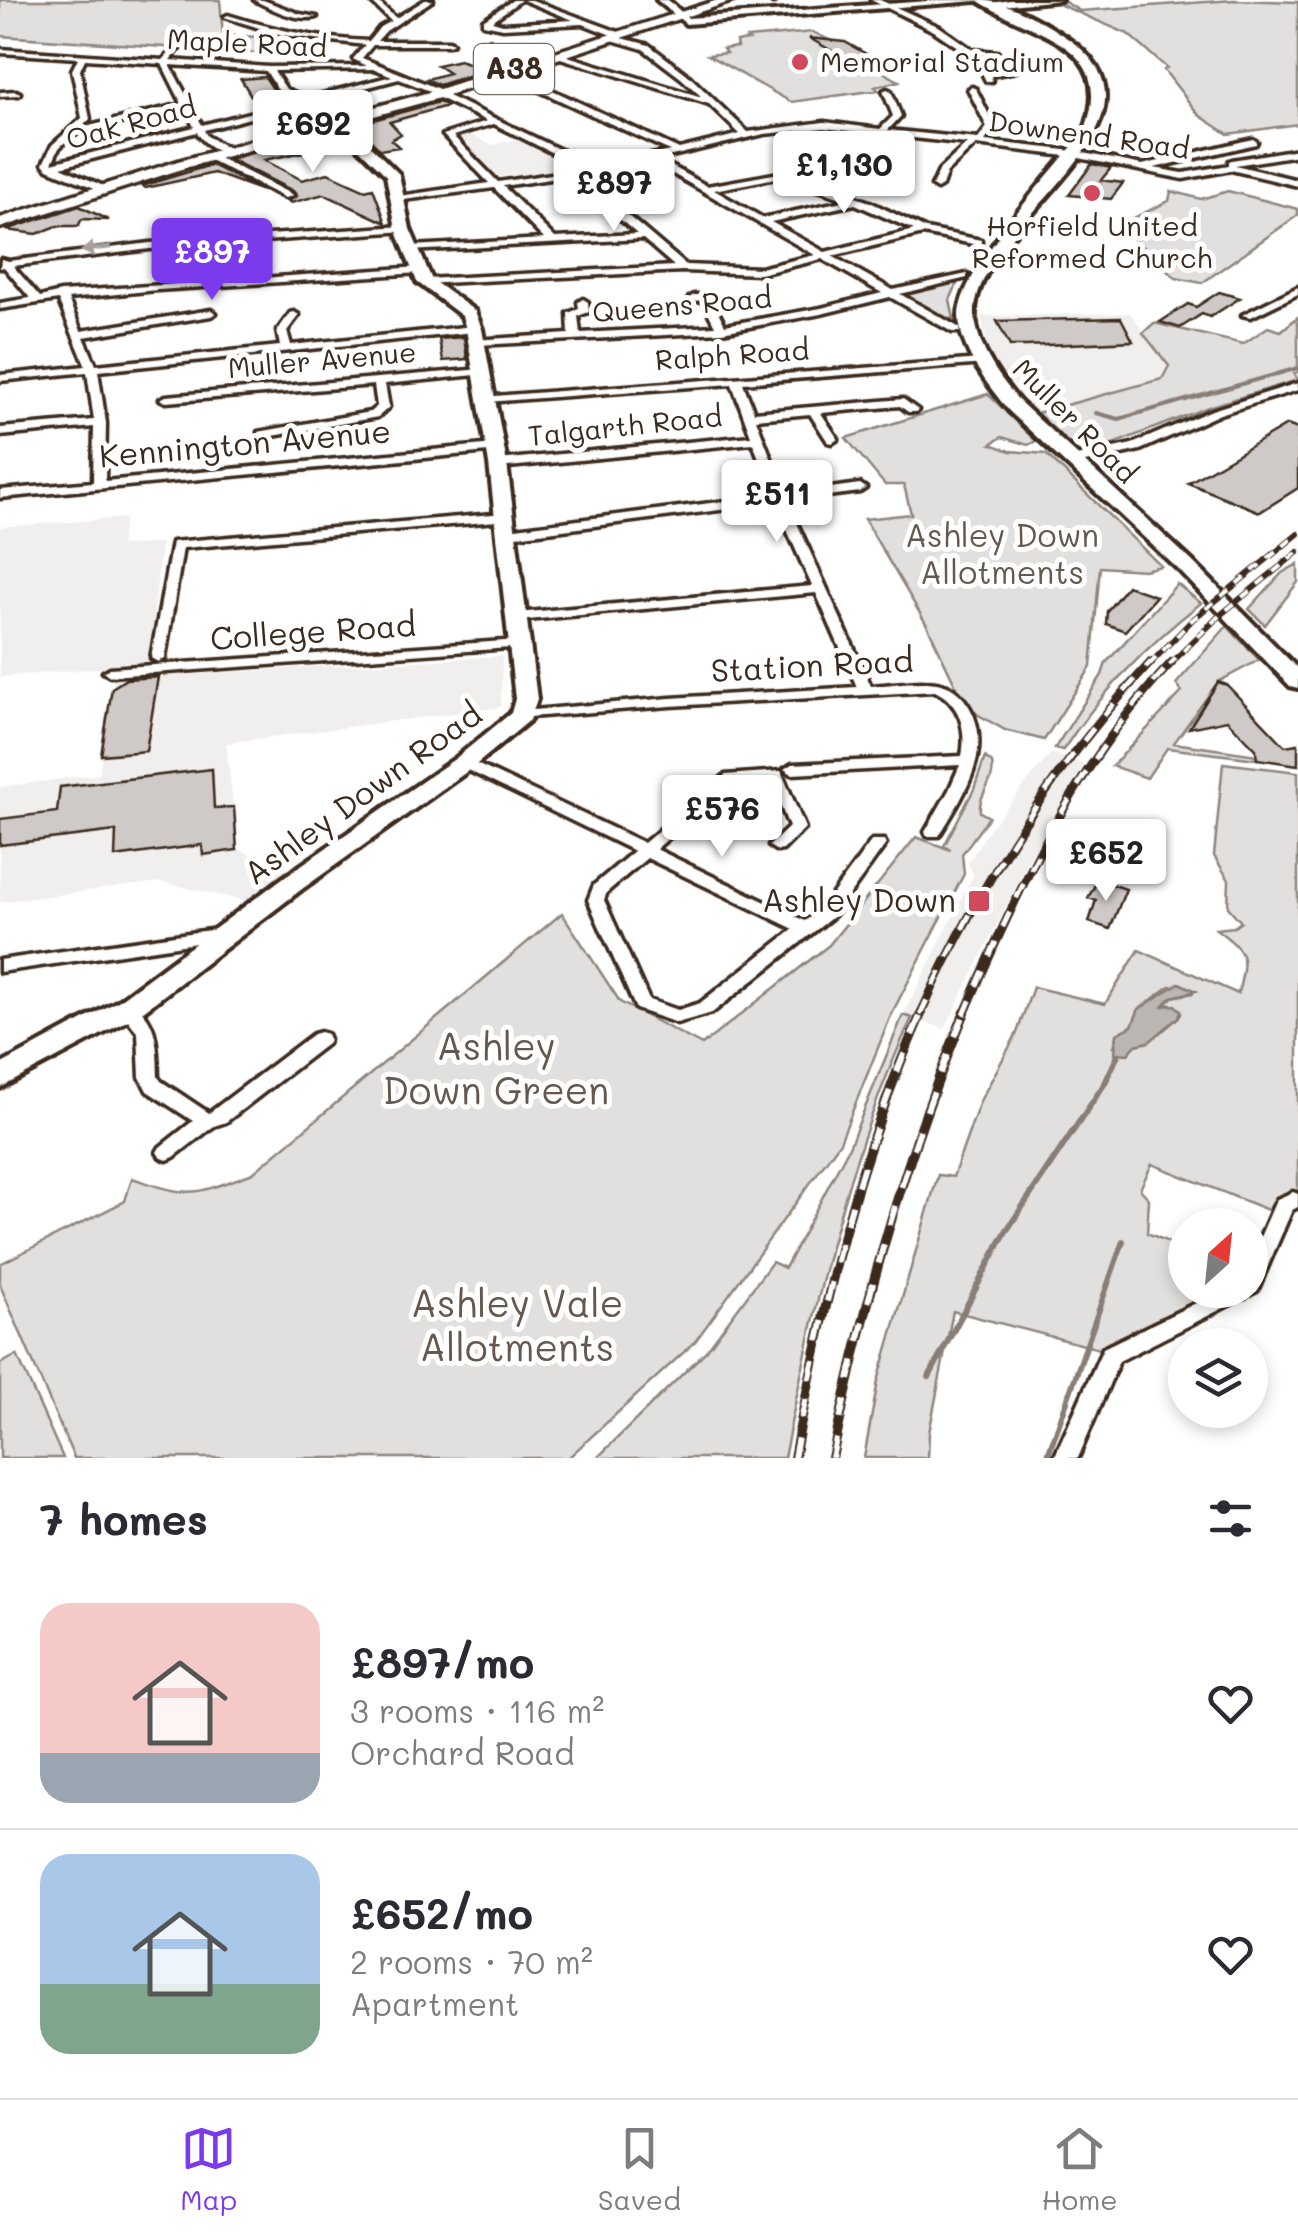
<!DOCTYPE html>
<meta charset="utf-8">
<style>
:root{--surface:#fff;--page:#f7f7f7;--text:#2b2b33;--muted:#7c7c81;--line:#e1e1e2;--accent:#7c3aed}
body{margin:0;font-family:Mali,sans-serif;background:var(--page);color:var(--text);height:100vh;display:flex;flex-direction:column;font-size:38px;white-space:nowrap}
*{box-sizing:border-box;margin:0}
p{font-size:32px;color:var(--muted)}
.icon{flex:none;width:55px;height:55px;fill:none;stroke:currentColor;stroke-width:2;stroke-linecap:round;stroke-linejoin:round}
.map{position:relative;height:1458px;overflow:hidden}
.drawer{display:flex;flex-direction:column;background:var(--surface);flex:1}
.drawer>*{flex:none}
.needle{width:65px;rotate:27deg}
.buttons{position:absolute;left:1168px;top:1208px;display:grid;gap:20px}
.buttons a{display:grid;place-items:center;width:100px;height:100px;border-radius:50%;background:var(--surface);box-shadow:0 5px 15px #0003;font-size:50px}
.price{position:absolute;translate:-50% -85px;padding:0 22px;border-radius:10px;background:#fff;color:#222;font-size:32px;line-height:65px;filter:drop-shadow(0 2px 5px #0008)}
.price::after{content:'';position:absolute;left:50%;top:60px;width:30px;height:22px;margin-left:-15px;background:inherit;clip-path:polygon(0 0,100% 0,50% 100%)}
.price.current{background:var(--accent);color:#fff}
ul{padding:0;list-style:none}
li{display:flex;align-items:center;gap:30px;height:250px;padding:0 40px}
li+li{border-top:2px solid var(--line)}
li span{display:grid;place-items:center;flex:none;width:280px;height:200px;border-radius:30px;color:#555}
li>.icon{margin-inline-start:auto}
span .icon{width:120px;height:120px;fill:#fffc;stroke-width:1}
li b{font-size:42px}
h2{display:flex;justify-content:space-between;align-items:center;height:120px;padding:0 40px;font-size:42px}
.tab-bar{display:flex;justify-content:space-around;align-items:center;height:140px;border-top:2px solid var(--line);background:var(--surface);font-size:28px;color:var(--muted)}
.tab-bar a{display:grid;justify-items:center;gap:5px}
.tab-bar .current{color:var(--accent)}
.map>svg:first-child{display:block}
</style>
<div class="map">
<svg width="1298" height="1458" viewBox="0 0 1298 1458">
<rect width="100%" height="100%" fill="#fff"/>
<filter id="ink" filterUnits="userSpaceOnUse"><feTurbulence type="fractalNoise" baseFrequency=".01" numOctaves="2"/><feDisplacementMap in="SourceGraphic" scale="20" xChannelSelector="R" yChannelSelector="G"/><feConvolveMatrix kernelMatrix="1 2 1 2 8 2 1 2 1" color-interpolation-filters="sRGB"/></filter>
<g filter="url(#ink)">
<path fill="#f1efee" d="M466 132 491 145 523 138 586 169 520 179 515 175 497 177 453 136Z
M1130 313 1169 366 1162 379 1037 413 997 366 987 345 981 316Z
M125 518 120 546 161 543 149 664 0 677V527Z
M502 656 501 707 226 743 238 849 287 871 246 901 160 882 0 902V787L99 774 114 679Z
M1051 753 1084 764 1032 854 945 1029 903 1015 973 876 968 862 990 828Z"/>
<path fill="#e2e0de" stroke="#8e857e" stroke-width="2.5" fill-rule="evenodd" d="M0 0H220L223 35 274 38 254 53 0 36Z
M1233 0 1298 2V124L1228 134 1199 115 1164 70 1167 68 1128 34 1056 3 1065 2 1080 11Z
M813 32C841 47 866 53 894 68L881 71 899 81 875 87 878 90 791 102 708 55 726 53 723 49 737 47 736 42 749 40 747 38Z
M1171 191 1201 199 1228 191 1298 209V215L1202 283 1176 278 1119 225 1169 201Z
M954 281 958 282 950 300 954 319H942L903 295Z
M1298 317V372L1294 373 1298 380 1211 406 1103 448 1067 443 1037 413 1162 379 1169 366 1143 333 1154 323 1243 344 1268 327 1281 331Z
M988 394 1036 441 1028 445 1002 437 991 444 1010 451 1046 454 1161 566 1144 570 1100 567 1091 667 1044 740 1005 730 977 714 958 690 927 625 864 519 911 514 904 485H885L846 438Z
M1298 564V582L1265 625 1249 609 1282 573Z
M1177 584 1201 603C1149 643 1099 695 1063 750L1055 748 1102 675 1106 663Z
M1227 626 1259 660 1218 682 1174 743 1257 755V759L1167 748 1147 778 1112 766 1182 692 1176 684Z
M985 757 992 763C996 783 978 792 980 812L989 817 962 854 964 874 892 1013 840 1142 694 1343 568 1458H74L0 1285V1264L125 1201 132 1178C193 1199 193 1195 253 1173L562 913 620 1002 702 1045 829 945 916 837 951 850 944 846 974 789Z
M1223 763 1298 772V1194L1273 1212 1152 1164 1140 1189 1149 1199 1147 1233 1185 1249V1290H1231L1107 1351 953 1311 929 1433 928 1458H864L878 1381 938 1175 953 1177 980 1101 1017 1033 1033 987 1105 1004 1139 950 1238 994C1247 956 1248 953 1216 929L1234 927 1241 922 1228 907 1229 880 1214 856ZM1170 986 1194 993 1172 997 1163 1006 1170 1004 1181 1014 1179 1017C1157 1036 1143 1047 1114 1046L1118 1034 1132 1026 1139 1009Z
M903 1015 912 1018C846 1157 814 1308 784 1458H597L707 1350 772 1262 785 1268 849 1147Z
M17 1355 63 1458H0V1364Z"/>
<path fill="#bcb6b3" stroke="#887e77" stroke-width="2.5" d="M1179 983 1196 991 1172 997 1163 1006 1175 1005 1181 1011 1179 1017 1149 1042 1136 1045 1128 1054 1115 1053 1117 1034 1132 1026 1139 1009Z"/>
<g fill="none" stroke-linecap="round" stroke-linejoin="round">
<path stroke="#887e77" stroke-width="4" d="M1096 413 1119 419 1298 368"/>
<path stroke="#887e77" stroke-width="6" d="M929 1377 1005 1233 1105 1083 1118 1055
M1047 1458 1123 1241"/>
</g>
<path fill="#cfcac7" stroke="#3b2a1e" stroke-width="2.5" d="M809 38 845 42 891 68 868 71Z
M460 60 484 70 499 66 439 85 427 79 449 73 437 65Z
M265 77 278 96 253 99 241 79Z
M439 102 447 106 390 122 401 134 391 140 399 147 380 150 355 125Z
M335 130 348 143 264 160 302 180 328 173 365 190 373 188 386 223 324 194 291 203 288 201 297 196 293 191 230 159Z
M1092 164 1111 168 1101 180 1123 183 1111 199 1069 195Z
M211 165 263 191 214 173 146 188 142 186Z
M79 206 109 220 82 219 78 226H57L37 234 6 230Z
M1219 292 1240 298 1210 317 1202 314 1180 328 1160 322 1188 304 1196 307Z
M1121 318 1133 341 1026 346H1010L997 321Z
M464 337 467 359 443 361 439 339Z
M1287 425 1298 429V488L1260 512 1188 483Z
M1127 586 1156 596 1125 631 1106 624 1107 611Z
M158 677 146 751 101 755 112 688 126 679Z
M1218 682 1227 685 1285 746 1298 744V765L1257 759 1256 749 1227 720 1189 728Z
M212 769 214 808 234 807 237 850 203 855 202 845 115 857 116 831 0 845V819L57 812 60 787Z
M1108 883 1126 889 1110 929 1089 922 1096 900 1088 898 1095 885 1105 888Z"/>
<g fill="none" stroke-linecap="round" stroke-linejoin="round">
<g stroke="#3b2a1e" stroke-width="7">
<path id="minor" d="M254 0H263L300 14 317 17C297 22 271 9 254 0Z
M369 0H376L396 18 425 0H433L386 31 377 41H449L453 43 449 45H373L362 58 444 91V94L596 167 670 151 529 86 497 76V72L535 82 679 149 740 134 709 104 554 56 561 54 702 97 681 78 643 49 612 40 614 36 583 24 503 28 483 24V20L513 0H521L492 21 503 24 573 20 523 0H532L624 34 622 38 649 45 687 74 748 132 824 122 880 129 893 116 883 91 887 89 891 91 901 116 888 130 978 139 987 127 968 89 972 87 976 89 995 127 985 141 1074 151 1142 165 1253 139 1257 142 1256 144 1154 168 1183 173 1229 165V161L1232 160 1298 149V155L1235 165 1298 180V186L1231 170 1183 179 1074 157 976 145 947 172 942 186 937 189 932 186 940 169 967 144 824 128 764 134 659 159 707 186 785 172 870 202 926 229 981 240V244L978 245 923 234 832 256 893 290 967 274V278L900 294 960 328V332H952L890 297 821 314 722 332 477 345 473 344V340L569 334 568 313 579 309 578 302 583 299 588 302 589 312 578 316 580 333 715 326 702 300 694 301 689 298 694 295H709L725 325 821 308 882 293 822 259 760 274 683 271 421 284V280L425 279 674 266 643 239 408 251V247L411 246 544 239 494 188 396 201V197L399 196 489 183 443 135 487 121 435 96V93L399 79 204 130 207 136 232 150V154C220 154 202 143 197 132L61 167 110 189 102 191 48 169 43 164 52 145 82 118 72 70 78 58 0 53V49L163 60 176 46 180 48 170 60 269 67 367 66 353 59 365 45 282 35 224 17 228 15C275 30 319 39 369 41L380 27 391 21ZM85 59 162 64 182 104 81 128 90 119 80 70ZM170 65 266 71 280 93 299 100 202 125ZM375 69 392 76 307 98 286 89 274 71ZM185 108 194 127 52 163 59 148 74 134ZM494 124 585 169 498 182 453 136ZM650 161 815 255 760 268 686 265 580 175ZM570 176 637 234 555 238 503 186ZM781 177 847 200 763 218 714 190ZM855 204 914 230 825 252 771 222Z
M777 0 773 3 770 1V0Z
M871 0H880L940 27 973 50 997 52 1016 71 991 76 992 81H986L982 73 1006 70 992 56 968 54 934 31Z
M489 40 499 52 533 65 529 67 493 56 485 42Z
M16 91 20 93 19 95 0 96V92Z
M211 154 291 194 293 196 285 198 208 159 207 157Z
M403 226 408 229 406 231 150 249 13 266 40 297 61 292 420 267 425 270 420 273 157 290 68 299 81 331 211 310 216 313 211 316 84 337 96 365 280 346 277 331 290 313 294 312 299 315 287 331 291 345 474 326 479 329 474 332 98 371 106 423 105 481 495 444 499 445V451L0 498V490L93 482 94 427 0 436V428L94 420 87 372 0 381V375L86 366 58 300 0 309V303L30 298 4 267 0 268 1 259 9 261 150 243Z
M1298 287V294L1251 317 1242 315Z
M981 359 985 360V364L743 383 754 412 903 399 918 410 916 412H908L900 406 821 413 838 439 832 443 828 442 810 414 756 419 785 494 860 484 866 488 860 492 787 501 871 686C891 685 922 679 941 684 954 687 963 696 970 708 994 752 962 798 939 836H927L925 832 949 790 960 765 792 774 784 769 792 764 962 756C967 729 960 703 935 691L670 706 517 718 515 715 522 711 670 698 857 687 816 593 517 621 510 617 517 613 812 586 775 503 508 537 502 533 508 529 773 495 753 443 498 468 492 464 498 460 751 436 732 384 486 402 480 399 482 397Z
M482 369 486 370V374L385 384 389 407 378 417 262 438 258 436V432L370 412 377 406 374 385 166 402 160 399 166 396Z
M1298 383V390L1220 414 1140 450 1071 465 1065 461 1067 458 1132 444 1212 410Z
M505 513 509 514V520L183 548 165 658 158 662 151 658 172 542Z
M519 640 524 641 526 644 524 647 110 676 103 672 110 668Z
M464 758 644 843 725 775 781 771 805 828 783 850 777 851 769 846 789 827 770 779 734 782 656 849 805 921 823 907 872 840H884L886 844 835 915 712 1013 677 1023 636 1009 588 900 594 885 634 851 459 766 456 763ZM647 858 794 929 700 1003 678 1010 649 1000 604 900 607 892Z
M224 928 230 930 233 934 230 938 0 972V960Z
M128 1002C159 1016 157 1048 158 1077L161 1081 209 1113 313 1034 320 1032 327 1034 329 1039 327 1044 226 1122 214 1126 174 1157 167 1160 160 1157 157 1152 160 1147 193 1121 147 1091 140 1077 138 1033 119 1008 122 1003Z
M1293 1192 1298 1194V1207L1292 1210 1257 1291 1119 1361 1078 1458H1054L1103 1348 1223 1290H1250V1260L1274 1205 1277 1199Z"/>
</g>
<g stroke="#3b2a1e" stroke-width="8">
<path id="tertiary" d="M657 0H668L688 18 943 0H988L686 24Z
M1010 0H1061L991 7 986 4Z"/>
</g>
<g stroke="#3b2a1e" stroke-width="8">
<path id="secondary" d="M977 0C1007 0 1042 21 1067 38 1192 123 969 226 975 317 978 350 1001 380 1021 403L1193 562 1298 669V688L1290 686 1179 570 1009 411C988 385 960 351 959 316 959 271 1053 171 1084 132 1119 42 1032 37 977 0Z
M336 120H344L399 174 410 229 432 280 475 311 482 329 507 464 537 699 530 720 472 768 302 889 138 1015 0 1088V1065L118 1001 284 877 456 758 511 713 515 699 489 464 466 329 462 316 417 282 396 229 386 175 336 126Z"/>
</g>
<g stroke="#3b2a1e" stroke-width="7">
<path id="primary" d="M718 0H736L443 97 188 167 0 228V218L178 161 433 91Z"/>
</g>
<use href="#minor" fill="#fff" fill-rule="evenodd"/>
<use href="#tertiary" fill="#fff" fill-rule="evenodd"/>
<use href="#secondary" fill="#fff" fill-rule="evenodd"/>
<use href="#primary" fill="#fff" fill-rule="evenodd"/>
<g stroke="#3b2a1e" stroke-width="6">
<path id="rail-far2" d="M1149 665 1192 620 1298 534
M1169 665 1219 616 1298 552"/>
</g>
<g stroke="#3b2a1e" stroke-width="9">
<path id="rail-far1" d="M920 1015C979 884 1053 767 1151 662
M964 1015C1017 890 1077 762 1172 662"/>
</g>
<g stroke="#3b2a1e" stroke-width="10">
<path id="rail" d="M794 1458C823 1305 858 1155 922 1012
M832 1458C863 1305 905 1156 965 1012"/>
</g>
<use href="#rail-far2" stroke="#fff" stroke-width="4" stroke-dasharray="10" stroke-linecap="butt"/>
<use href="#rail-far1" stroke="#fff" stroke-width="5" stroke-dasharray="16" stroke-linecap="butt"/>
<use href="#rail" stroke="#fff" stroke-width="6" stroke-dasharray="20" stroke-linecap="butt"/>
</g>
<defs><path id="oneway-solid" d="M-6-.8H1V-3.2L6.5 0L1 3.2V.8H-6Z" transform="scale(2.5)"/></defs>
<use fill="#a79f9a" href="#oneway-solid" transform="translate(96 249) rotate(173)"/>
</g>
<g fill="#d1495b" stroke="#fff" stroke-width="4">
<circle cx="800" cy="62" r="10"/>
<circle cx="1092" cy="193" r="10"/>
<rect x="967" y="889" width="24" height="24" rx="5"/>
</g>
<g text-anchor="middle" stroke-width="10" stroke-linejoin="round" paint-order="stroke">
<g font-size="28" fill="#3b2a1e" stroke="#fff">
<text transform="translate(247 43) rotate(3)" y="10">Maple Road</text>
<text transform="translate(131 123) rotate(-15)" y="10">Oak Road</text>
<text transform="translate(1089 135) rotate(8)" y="10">Downend Road</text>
<text transform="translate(682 305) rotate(-5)" y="10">Queens Road</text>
<text transform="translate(732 355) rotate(-4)" y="10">Ralph Road</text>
<text transform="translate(322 360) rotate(-5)" y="10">Muller Avenue</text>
<text transform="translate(1075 421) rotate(45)" y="10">Muller Road</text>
<text transform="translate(625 426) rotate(-6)" y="10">Talgarth Road</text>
</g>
<g font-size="28" fill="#3b2a1e" stroke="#fff" text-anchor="start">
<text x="820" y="72">Memorial Stadium</text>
<text x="1092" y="236" text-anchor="middle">Horfield United<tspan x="1092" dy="32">Reformed Church</tspan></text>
</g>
<rect fill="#fff" stroke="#766a62" stroke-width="2.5" x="474" y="44" width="80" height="50" rx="8"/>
<g font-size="30" font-weight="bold" fill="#3b2a1e">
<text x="514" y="79">A38</text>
</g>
<g font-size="32" fill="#3b2a1e" stroke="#fff">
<text transform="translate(245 444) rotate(-5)" y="11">Kennington Avenue</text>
<text transform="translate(313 632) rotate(-4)" y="11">College Road</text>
<text transform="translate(812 666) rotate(-3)" y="11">Station Road</text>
<text transform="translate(363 794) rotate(-36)" y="11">Ashley Down Road</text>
</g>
<g font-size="32" fill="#65584e" stroke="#fff">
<text x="1002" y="547">Ashley Down<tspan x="1002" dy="37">Allotments</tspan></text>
</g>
<g font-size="32" fill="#3b2a1e" stroke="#fff" text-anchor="end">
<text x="956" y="912">Ashley Down</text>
</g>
<g font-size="38" fill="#65584e" stroke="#fff">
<text x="496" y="1060">Ashley<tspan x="496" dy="44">Down Green</tspan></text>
<text x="517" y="1317">Ashley Vale<tspan x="517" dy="44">Allotments</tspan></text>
</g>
</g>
</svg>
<div class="buttons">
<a><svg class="needle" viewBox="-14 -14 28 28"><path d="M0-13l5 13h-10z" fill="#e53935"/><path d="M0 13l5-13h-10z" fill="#7c7c81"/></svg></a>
<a><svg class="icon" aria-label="layers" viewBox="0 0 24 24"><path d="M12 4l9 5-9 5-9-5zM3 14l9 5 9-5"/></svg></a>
</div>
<b class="price" style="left:313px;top:175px">£692</b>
<b class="price" style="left:844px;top:216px">£1,130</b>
<b class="price" style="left:614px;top:234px">£897</b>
<b class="price current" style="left:212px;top:303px">£897</b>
<b class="price" style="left:777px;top:545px">£511</b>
<b class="price" style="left:722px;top:860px">£576</b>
<b class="price" style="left:1106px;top:904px">£652</b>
</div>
<section class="drawer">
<h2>7 homes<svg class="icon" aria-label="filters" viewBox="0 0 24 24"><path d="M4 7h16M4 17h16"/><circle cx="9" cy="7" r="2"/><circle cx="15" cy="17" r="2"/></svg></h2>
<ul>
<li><span style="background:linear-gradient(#f6c9c9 75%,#9aa5b1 0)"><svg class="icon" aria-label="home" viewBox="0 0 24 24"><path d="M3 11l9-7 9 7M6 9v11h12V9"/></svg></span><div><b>£897/mo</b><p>3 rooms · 116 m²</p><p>Orchard Road</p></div><svg class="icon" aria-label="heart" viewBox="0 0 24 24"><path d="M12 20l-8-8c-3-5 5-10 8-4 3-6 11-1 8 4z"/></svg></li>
<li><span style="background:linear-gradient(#a9c7e8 65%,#7fa58c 0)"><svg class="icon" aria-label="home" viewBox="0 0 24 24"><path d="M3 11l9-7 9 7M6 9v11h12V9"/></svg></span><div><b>£652/mo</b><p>2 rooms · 70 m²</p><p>Apartment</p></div><svg class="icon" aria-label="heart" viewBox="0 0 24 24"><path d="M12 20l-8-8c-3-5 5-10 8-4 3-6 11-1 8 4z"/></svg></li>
</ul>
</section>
<nav class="tab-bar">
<a class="current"><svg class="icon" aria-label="map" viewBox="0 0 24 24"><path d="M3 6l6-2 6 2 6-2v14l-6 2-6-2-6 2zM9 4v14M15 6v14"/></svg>Map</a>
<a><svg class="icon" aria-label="saved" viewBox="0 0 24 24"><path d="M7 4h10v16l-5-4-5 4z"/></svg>Saved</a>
<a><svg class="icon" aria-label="home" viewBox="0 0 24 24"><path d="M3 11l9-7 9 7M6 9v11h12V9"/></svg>Home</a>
</nav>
